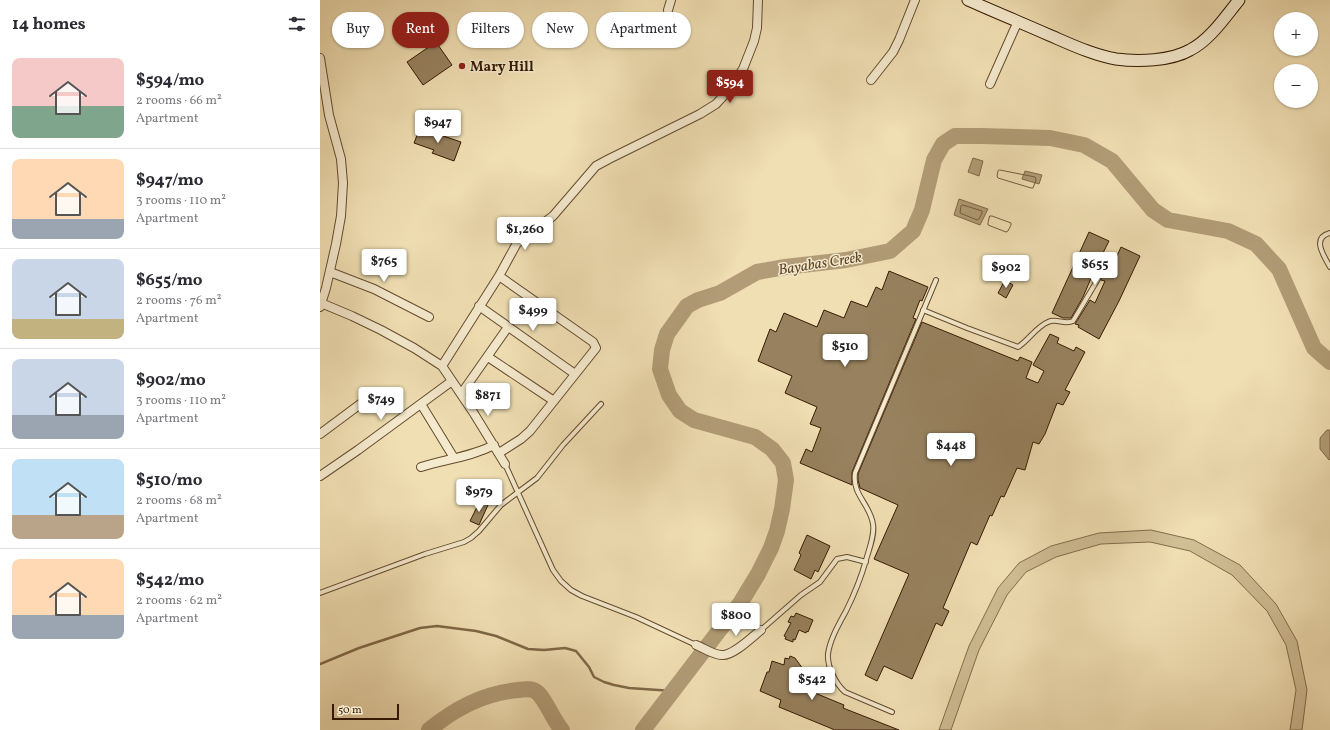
<!DOCTYPE html>
<meta charset="utf-8">
<style>
:root{--surface:#fff;--page:#f2f2f3;--text:#2b2b33;--muted:#7c7c81;--line:#e1e1e2;--accent:#8f2418}
body{margin:0;font-family:Vollkorn,serif;background:var(--page);color:var(--text);height:100vh;display:flex;flex-direction:column;font-size:15px;white-space:nowrap}
*{box-sizing:border-box;margin:0}
p{font-size:13px;color:var(--muted)}
.icon{flex:none;width:22px;height:22px;fill:none;stroke:currentColor;stroke-width:2;stroke-linecap:round;stroke-linejoin:round}
.map{position:relative;flex:1;overflow:hidden}
.sheet{display:flex;flex-direction:column;background:var(--surface);width:320px}
.sheet>*{flex:none}
.banner{position:absolute;left:12px;top:12px;width:380px;height:36px;display:flex;gap:8px}
.tools{position:absolute;left:954px;top:12px;display:grid;gap:8px}
.tools a{display:grid;place-items:center;width:44px;height:44px;border-radius:50%;background:var(--surface);box-shadow:0 1px 3px #0004;font-size:20px}
.scale{position:absolute;left:12px;bottom:10px;width:67px;box-sizing:border-box;padding-left:4px;border:2px solid #361b02;border-top:0;font-size:11px;line-height:14px;white-space:nowrap;color:#361b02;-webkit-text-stroke:3px #f5eace;paint-order:stroke}
.price{position:absolute;translate:-50% -34px;padding:0 9px;border-radius:4px;background:#fff;color:#222;font-size:13px;line-height:26px;filter:drop-shadow(0 1px 2px #0008)}
.price::after{content:'';position:absolute;left:50%;top:24px;width:12px;height:9px;margin-left:-6px;background:inherit;clip-path:polygon(0 0,100% 0,50% 100%)}
.price.on{background:var(--accent);color:#fff}
ul{padding:0;list-style:none}
li{display:flex;align-items:center;gap:12px;height:100px;padding:0 12px}
li+li{border-top:1px solid var(--line)}
li span{display:grid;place-items:center;flex:none;width:112px;height:80px;border-radius:8px;color:#555}
li>.icon{margin-inline-start:auto}
span .icon{width:48px;height:48px;fill:#fffc;stroke-width:1}
li b{font-size:17px}
h2{display:flex;justify-content:space-between;align-items:center;height:48px;padding:0 12px;font-size:17px}
.pill{padding:0 14px;border-radius:18px;background:var(--surface);box-shadow:0 1px 3px #0004;font-size:14px;line-height:36px}
.pill.on{background:var(--accent);color:#fff}
main{display:flex;flex:1;min-height:0}
.map>svg:first-child{display:block}
</style>
<main>
<section class="sheet">
<h2>14 homes<svg class="icon" aria-label="filters" viewBox="0 0 24 24"><path d="M4 7h16M4 17h16"/><circle cx="9" cy="7" r="2"/><circle cx="15" cy="17" r="2"/></svg></h2>
<ul>
<li><span style="background:linear-gradient(#f6c9c9 60%,#7fa58c 0)"><svg class="icon" aria-label="home" viewBox="0 0 24 24"><path d="M3 11l9-7 9 7M6 9v11h12V9"/></svg></span><div><b>$594/mo</b><p>2 rooms · 66 m²</p><p>Apartment</p></div></li>
<li><span style="background:linear-gradient(#ffd9b3 75%,#9aa5b1 0)"><svg class="icon" aria-label="home" viewBox="0 0 24 24"><path d="M3 11l9-7 9 7M6 9v11h12V9"/></svg></span><div><b>$947/mo</b><p>3 rooms · 110 m²</p><p>Apartment</p></div></li>
<li><span style="background:linear-gradient(#c9d6e8 75%,#c2b280 0)"><svg class="icon" aria-label="home" viewBox="0 0 24 24"><path d="M3 11l9-7 9 7M6 9v11h12V9"/></svg></span><div><b>$655/mo</b><p>2 rooms · 76 m²</p><p>Apartment</p></div></li>
<li><span style="background:linear-gradient(#c9d6e8 70%,#9aa5b1 0)"><svg class="icon" aria-label="home" viewBox="0 0 24 24"><path d="M3 11l9-7 9 7M6 9v11h12V9"/></svg></span><div><b>$902/mo</b><p>3 rooms · 110 m²</p><p>Apartment</p></div></li>
<li><span style="background:linear-gradient(#bfe0f5 70%,#b9a48a 0)"><svg class="icon" aria-label="home" viewBox="0 0 24 24"><path d="M3 11l9-7 9 7M6 9v11h12V9"/></svg></span><div><b>$510/mo</b><p>2 rooms · 68 m²</p><p>Apartment</p></div></li>
<li><span style="background:linear-gradient(#ffd9b3 70%,#9aa5b1 0)"><svg class="icon" aria-label="home" viewBox="0 0 24 24"><path d="M3 11l9-7 9 7M6 9v11h12V9"/></svg></span><div><b>$542/mo</b><p>2 rooms · 62 m²</p><p>Apartment</p></div></li>
</ul>
</section>
<div class="map">
<svg width="1010" height="730" viewBox="0 0 1010 730">
<rect width="100%" height="100%" fill="#f0dfb3"/>
<filter id="stains"><feTurbulence type="fractalNoise" baseFrequency=".005" numOctaves="4"/><feColorMatrix values="0 0 0 0 .2 0 0 0 0 .09 0 0 0 0 .02 0 0 0 .5 -.17"/></filter>
<radialGradient id="worn" r=".72"><stop offset=".6" stop-color="#630" stop-opacity="0"/><stop offset="1" stop-color="#630" stop-opacity=".3"/></radialGradient>
<path fill="#d0be95" stroke="#836c4c" d="M831 530 874 540 920 565 956 604 977 641 987 690 982 730H970L976 690 966 645 947 611 912 575 870 551 830 542 781 544 736 557 706 572 687 595 659 650 631 730H619L649 646 678 588 699 563 731 546 779 533Z"/>
<path fill="#b19c77" stroke="#806848" d="M653 158 663 161 659 176 648 172Z
M705 171 722 175 719 184 702 179Z
M639 199 668 209 660 225 634 215Z
M1007 430H1010V459L1009 460 1000 449V438Z"/>
<g fill="none" stroke-linecap="round" stroke-linejoin="round">
<path stroke="#745c3c" stroke-width="1" d="M680 170 715 177 716 180 713 188H711L678 178 677 176 678 171Z
M643 205 662 211V213L659 219 657 220 640 213 641 206Z
M670 216H672L691 223V225L688 231 686 232 668 225V223Z"/>
<path stroke="#806848" stroke-width="2.5" d="M0 664 39 648 100 628 117 626 156 631 176 636 208 649 224 650 245 648 256 651 269 667 274 677 284 682 294 685 309 688 353 691"/>
<path stroke="#b19c77" stroke-width="16" d="M109 730C134 709 165 693 198 690 205 689 213 688 218 693 227 702 233 720 242 730
M323 730 421 602 438 574 451 548 457 531 462 509 466 480 463 463 452 449 435 437 374 420 360 411 349 395 340 369 342 350 347 334 367 306 378 300 400 293 437 272 465 267 526 260 570 251 593 231 602 210 614 160 623 144 635 136H661L730 138 764 145 792 161 833 210 848 220 908 231 936 244 959 269 994 348 1010 362"/>
</g>
<path fill="#97815e" stroke="#361b02" d="M116 42 132 65 103 85 87 62Z
M100 128 141 142 134 161 112 153 114 150 94 143Z
M769 232 789 241 775 269 788 276 801 247 820 256 799 301 779 339 758 327 759 325 755 324 770 300 775 303 785 281 781 280 779 276 775 277 772 276 763 297 751 318H743L732 313Z
M569 271 608 287 602 301 600 300 593 318 596 319 532 472V485L480 463 486 449 492 452 501 428 490 424 497 407 465 393 472 376 438 361 450 329 456 332 464 313 497 327 504 310 524 318 531 301 547 307 556 287 562 290Z
M685 280 693 285 686 298 678 293Z
M602 322 698 361 700 357 712 362 706 378 718 383 724 371 713 365 730 334 739 338 737 343 754 351 756 347 765 352 745 390 750 392 743 405 737 403 725 434 719 444 713 442 705 470 697 468 684 497 681 496 672 516 670 515 657 545 651 542 623 608 629 611 622 626 616 623 592 679 564 666 557 681 545 675 589 574 554 559 578 505 540 488 538 480V474Z
M160 501 168 505 159 525 150 521Z
M487 535 510 546 498 572 495 570 491 579 474 570 481 555 479 553Z
M476 613 493 620 488 632 487 631 486 633 479 630 475 640 473 639V642L465 639 466 637 464 636 471 623 468 622 471 616 474 617Z
M470 656 475 658 483 669 478 686 524 705 523 708 579 730H515L459 707 461 700 440 691 447 672H449L452 661 464 665 465 658 469 659Z"/>
<g fill="none" stroke-linecap="round" stroke-linejoin="round">
<g stroke="#644c2e" stroke-width="6">
<path id="lane" d="M1010 233C991 238 1004 256 1010 267
M603 310 647 328 698 347C709 340 716 327 728 322 736 318 745 325 753 321L778 279
M185 464 233 570 241 581 251 590 262 596 316 617 376 645
M0 593 105 554 144 542 151 538 159 531 181 505 217 478 243 445 281 404
M441 630 481 595 500 582 517 559 527 557 546 562
M572 712 525 692C516 684 507 667 508 654 510 639 519 624 526 611 534 595 541 578 546 560 549 549 555 535 553 524 550 504 532 495 535 473L616 280"/>
</g>
<g stroke="#644c2e" stroke-width="10">
<path id="street" d="M348 10 351 0
M0 58 9 115 21 159 23 183 21 216 16 244 6 288 0 307
M551 80 573 52 579 40 595 0
M670 84 698 21
M10 272 54 289 109 317
M179 276 273 342 276 348 210 431 201 439 179 453
M1 303 32 316 61 330 94 348 122 366 153 412 185 464
M159 306 255 374
M168 357 234 401
M122 366 179 276 197 243 233 216 276 166 289 159 380 114 396 104 408 91 423 69 434 41 437 28 438 0
M141 394 188 327
M101 404 134 458
M0 434 43 402
M101 467C126 459 151 457 174 445
M0 476 38 450 132 381
M376 645C384 648 393 655 402 655 413 656 432 637 441 630"/>
</g>
<g stroke="#361b02" stroke-width="13">
<path id="secondary" d="M648 0C675 12 702 23 729 35 750 44 773 55 796 59 818 62 851 61 870 50 890 40 905 17 919 0"/>
</g>
<use href="#lane" stroke="#f5eace" stroke-width="4"/>
<use href="#street" stroke="#f5eace" stroke-width="8"/>
<use href="#secondary" stroke="#f5eace" stroke-width="11"/>
</g>
<circle fill="#8f2418" stroke="#f5eace" stroke-width="1.5" cx="142" cy="66" r="4"/>
<g text-anchor="middle" stroke-width="3" stroke-linejoin="round" paint-order="stroke">
<g font-size="14" font-weight="bold" fill="#361b02" stroke="#f5eace" text-anchor="start">
<text x="150" y="71">Mary Hill</text>
</g>
<g font-size="15" font-style="italic" fill="#61482b" stroke="#f5eace">
<text transform="translate(500 263) rotate(-9)" y="5">Bayabas Creek</text>
</g>
</g>
<rect width="100%" height="100%" filter="url(#stains)"/>
<rect width="100%" height="100%" fill="url(#worn)"/>
</svg>
<div class="tools">
<a>+</a>
<a>−</a>
</div>
<div class="scale">50 m</div>
<b class="price on" style="left:410px;top:104px">$594</b>
<b class="price" style="left:118px;top:144px">$947</b>
<b class="price" style="left:205px;top:251px">$1,260</b>
<b class="price" style="left:64px;top:283px">$765</b>
<b class="price" style="left:775px;top:286px">$655</b>
<b class="price" style="left:686px;top:289px">$902</b>
<b class="price" style="left:213px;top:332px">$499</b>
<b class="price" style="left:525px;top:368px">$510</b>
<b class="price" style="left:168px;top:417px">$871</b>
<b class="price" style="left:61px;top:421px">$749</b>
<b class="price" style="left:631px;top:467px">$448</b>
<b class="price" style="left:159px;top:513px">$979</b>
<b class="price" style="left:416px;top:637px">$800</b>
<b class="price" style="left:492px;top:701px">$542</b>
<div class="banner">
<a class="pill">Buy</a>
<a class="pill on">Rent</a>
<a class="pill">Filters</a>
<a class="pill">New</a>
<a class="pill">Apartment</a>
</div>
</div>
</main>
